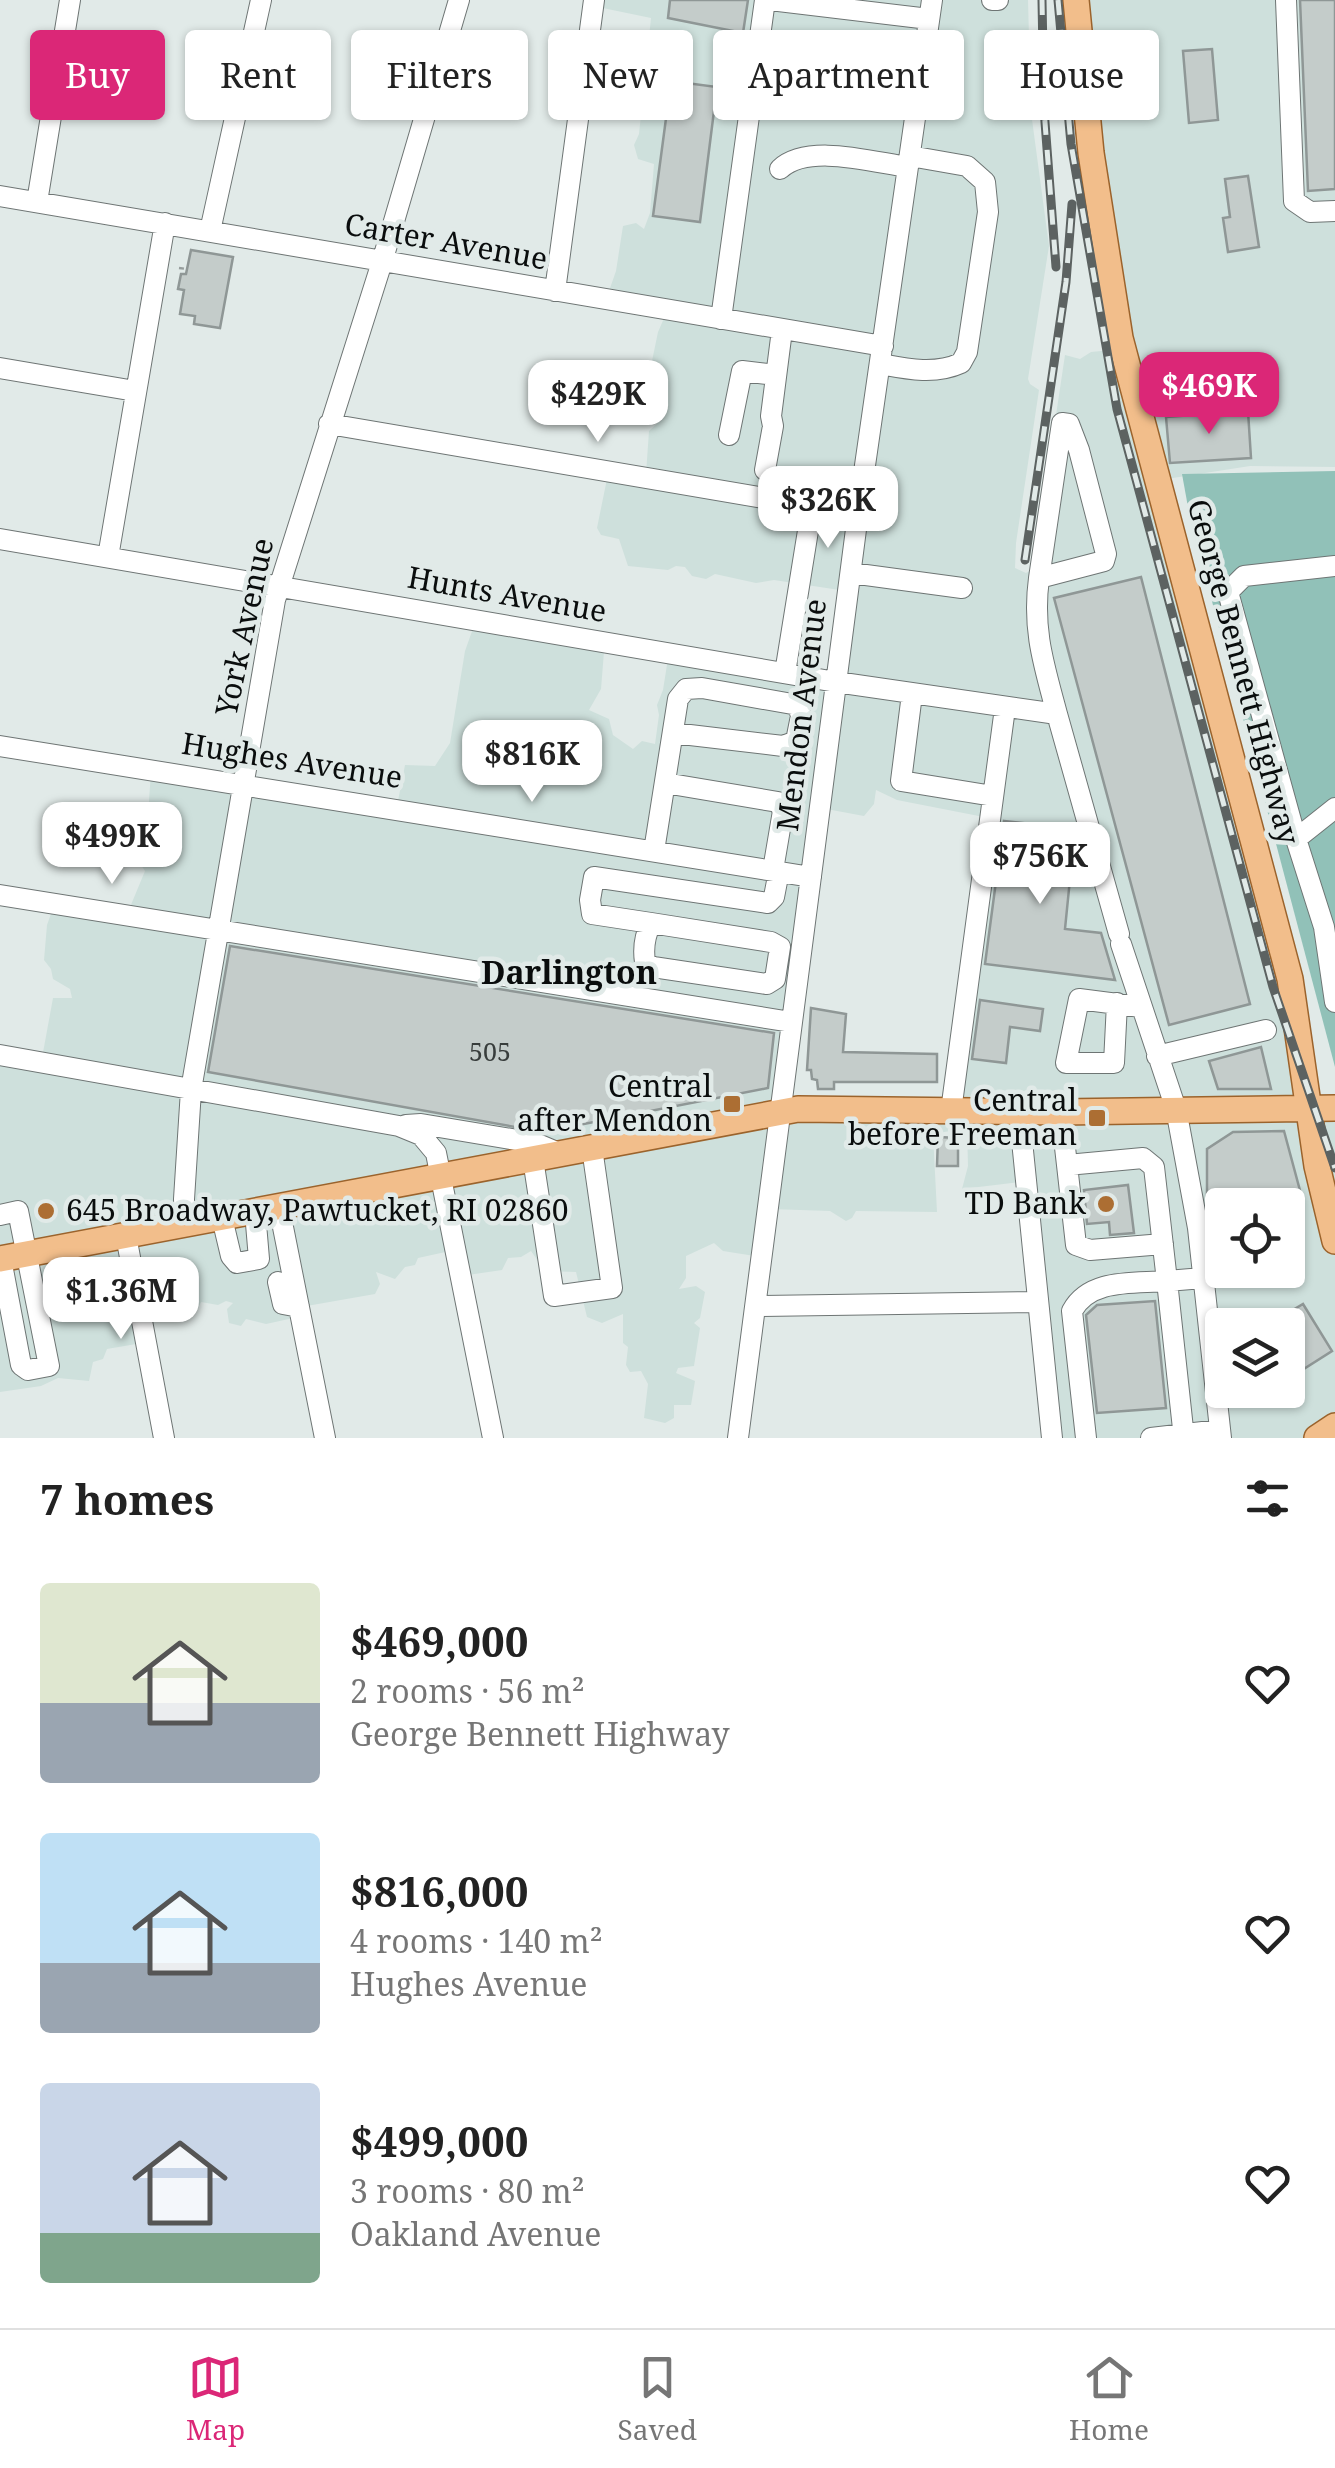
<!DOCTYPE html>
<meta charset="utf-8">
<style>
:root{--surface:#fff;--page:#f2f2f2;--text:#222;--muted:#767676;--line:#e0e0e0;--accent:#db2777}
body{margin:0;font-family:"Noto Serif",serif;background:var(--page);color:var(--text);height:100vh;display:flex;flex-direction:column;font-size:38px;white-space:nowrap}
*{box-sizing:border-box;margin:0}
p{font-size:32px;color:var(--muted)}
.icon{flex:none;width:55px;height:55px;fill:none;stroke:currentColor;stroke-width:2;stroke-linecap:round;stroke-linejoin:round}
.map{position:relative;height:1438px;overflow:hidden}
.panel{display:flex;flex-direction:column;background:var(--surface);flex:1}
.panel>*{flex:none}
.guide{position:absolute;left:30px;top:30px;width:1275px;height:90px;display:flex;gap:20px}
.buttons{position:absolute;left:1205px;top:1188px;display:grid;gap:20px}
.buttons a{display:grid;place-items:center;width:100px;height:100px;border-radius:10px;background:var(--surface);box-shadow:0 2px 8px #0004;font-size:50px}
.price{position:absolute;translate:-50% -85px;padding:0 22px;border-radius:20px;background:#fff;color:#222;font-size:32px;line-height:65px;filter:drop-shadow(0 2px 5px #0008)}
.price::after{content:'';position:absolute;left:50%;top:60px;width:30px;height:22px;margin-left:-15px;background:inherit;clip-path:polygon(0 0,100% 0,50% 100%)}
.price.current{background:var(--accent);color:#fff}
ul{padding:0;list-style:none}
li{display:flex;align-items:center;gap:30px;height:250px;padding:0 40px}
li span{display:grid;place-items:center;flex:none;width:280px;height:200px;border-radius:10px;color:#555}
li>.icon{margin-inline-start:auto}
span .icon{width:120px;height:120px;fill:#fffc;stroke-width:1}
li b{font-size:42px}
h2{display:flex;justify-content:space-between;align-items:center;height:120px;padding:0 40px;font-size:42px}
.tag{padding:0 35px;border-radius:10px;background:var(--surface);box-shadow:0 2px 8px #0004;font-size:35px;line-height:90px}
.tag.current{background:var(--accent);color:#fff}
.menu{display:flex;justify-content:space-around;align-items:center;height:140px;border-top:2px solid var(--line);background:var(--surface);font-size:28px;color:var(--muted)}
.menu a{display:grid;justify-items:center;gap:5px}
.menu .current{color:var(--accent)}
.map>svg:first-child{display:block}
</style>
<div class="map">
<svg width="1335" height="1438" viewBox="0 0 1335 1438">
<rect width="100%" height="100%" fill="#e1eae8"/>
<path fill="#cee0dc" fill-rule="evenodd" d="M594 0H1028L1031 112 1049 246 1028 379 1030 384 1039 390 1016 543 1015 568 1026 573 1033 569 1065 355 1080 359 1091 352 1121 349 1076 0H1335V467L1250 466 1160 480 1312 1098 1335 1099V1438H1052L1020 1182 962 1189 968 1166 967 1128 933 1134 937 1212 856 1211 852 1218 846 1221 830 1211 770 1209 761 1257 723 1251 714 1243 686 1256V1278L679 1289 696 1286 705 1292 700 1318 694 1323 700 1328 694 1366 678 1368 676 1373 695 1381 691 1405H674V1418L665 1423 644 1418 648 1384 641 1371 630 1372 626 1365 628 1347 623 1343V1314L602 1323 587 1317 576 1272 545 1271 531 1251 521 1257 508 1258 502 1270 461 1276 450 1251 418 1258 415 1265 405 1267 395 1279 376 1272 380 1284 375 1294 301 1307 298 1317 266 1324 246 1319 241 1326 229 1323 227 1309 233 1303 226 1301 218 1305 201 1302 198 1308 186 1312 177 1302 142 1311V1343L107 1349 103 1359 93 1362 89 1381 58 1378 41 1386 0 1392V1051L42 1058 53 998H72L70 989 53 979 51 969 44 960 47 925 54 905 128 912 145 871 139 862V837L151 835 155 841 163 842 162 834 147 829 151 772 397 806 405 765 435 766 450 743 465 651 476 620 605 639 601 689 589 710 609 719 613 735 633 749 642 741 655 744 659 715 657 705 663 690 669 652 835 677 846 591 774 580 756 583 715 574 706 579 692 576 685 567 676 566 668 570 628 566 619 539 601 535 597 528 609 469 646 474 649 431 661 420 652 386V361L658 332 669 307 609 291 616 271 623 226 636 223 644 229 650 213 654 164 638 159 634 145 639 134 651 18 593 6ZM876 790 897 800 989 818 942 1105 781 1106 821 808 864 816 874 804ZM1222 1205H1288V1270H1222ZM1222 1325H1288V1390H1222Z"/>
<path fill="#91c1b8" d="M1335 471V1067L1190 518 1182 474Z"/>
<path fill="#c4ccca" stroke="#8f9796" stroke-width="2.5" d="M670 0H748L743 33 668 18Z
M1300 0H1335V189L1308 191Z
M1120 37 1126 86 1102 89 1096 40Z
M1212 49 1218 120 1189 123 1183 51Z
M671 81 717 87 700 222 653 216Z
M1248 176 1259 247 1228 252 1223 218 1230 217 1225 179Z
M191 250 233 257 220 328 194 324 195 316 180 314 184 290 178 289 181 274H186Z
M1248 411 1251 458 1170 463 1166 417Z
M1141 577 1250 1004 1169 1025 1054 598Z
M1004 821 1075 829 1065 929 1101 933 1115 980 985 964Z
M230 946 774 1033 768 1088 543 1132 208 1072Z
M980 1000 1043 1009 1040 1031 1010 1027 1006 1063 972 1059Z
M811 1008 846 1014 843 1052 937 1054V1082H834V1089H818L817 1080 812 1079 811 1070H807Z
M1261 1047 1271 1089H1218L1209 1061Z
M1284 1131 1302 1198 1207 1197V1149L1233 1132Z
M938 1137 958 1138V1166H937Z
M1128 1185 1134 1233 1110 1235 1109 1222 1087 1224 1084 1190Z
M1155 1301 1166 1408 1097 1413 1086 1315 1097 1305Z
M1303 1304 1332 1351 1288 1379V1325H1268Z"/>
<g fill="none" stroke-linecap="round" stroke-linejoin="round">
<g stroke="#6e7574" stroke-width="22">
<path id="minor" d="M770 0 929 19
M992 0H998
M1286 0 1294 201 1310 212 1335 211
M780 169C808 143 872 162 908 167
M0 196 883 346
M37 202 70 0
M210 231 261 0
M555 291 594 0
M721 319 765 0
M880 364C907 369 935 375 961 363L967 352 988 212 985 182 967 166 910 156
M0 368 135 391
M329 424 858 514
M729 435 742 371 776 375
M765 470 773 426 771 416 782 330
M0 539 836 682 1057 714 1119 934
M108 557 165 223
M1335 566 1244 576 1228 592 1296 839 1324 927 1335 1002
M851 573 962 588
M1039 578 1104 561 1106 554 1079 450 1069 424 1062 423 1039 578C1032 630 1044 665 1057 714
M785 673 812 506
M912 694 901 781 993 796
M0 746 811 877
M665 783 778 802 783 811 773 870
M1296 839 1335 808
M654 851 678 699 686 689 702 688 798 705 801 716 796 741 783 746 673 733
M0 895 791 1022
M651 923 771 942 780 947 775 979 767 984 653 967 645 962C643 949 645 935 651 923Z
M651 923 592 914 590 900 594 877 768 903 774 897 779 871
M1121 944 1176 1109 1198 1228 1221 1438
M1117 1003 1114 1063H1066L1079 999 1141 1007
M0 1055 399 1126 421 1135 436 1153 493 1438
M1157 1056 1266 1030
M951 1111 1005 708
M1019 1111 1052 1438
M1061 1112 1067 1165 1143 1158 1154 1167 1167 1281 1203 1278
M406 1125 421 1124 535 1143 561 1154
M533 1159 554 1296 612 1288 592 1148
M1067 1165 1076 1245 1090 1250 1163 1244
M279 1207 325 1438
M0 1215 18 1211 49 1366 28 1370 21 1365 1 1259
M222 1218 231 1256 237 1263 259 1259 255 1212
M185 1225 184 1199 191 1090 275 600 382 262 459 0
M126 1236 164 1438
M278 1282 283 1304 299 1307
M756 1306 1037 1302
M738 1438 858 514 932 0
M1086 1438 1072 1311C1090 1278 1133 1284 1167 1281L1184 1438
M1151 1438 1220 1430"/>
</g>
<g stroke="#9b632c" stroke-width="28">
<path id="major" d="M1076 0 1091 153 1120 338 1290 979 1317 1166 1335 1241
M0 1259 798 1109 1061 1112 1335 1108
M1317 1438 1335 1426"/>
</g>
<path stroke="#969d9c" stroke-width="2.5" stroke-dasharray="5 5" stroke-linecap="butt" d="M179 268 187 269"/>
<use href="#minor" stroke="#fff" stroke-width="20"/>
<use href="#major" stroke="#f2be8b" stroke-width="25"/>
<g stroke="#5c6261" stroke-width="9">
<path id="rail" d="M1042 0 1044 109 1056 267
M1058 0 1071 144 1117 409 1273 987 1335 1168
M1025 560 1066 282 1072 204"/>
</g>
<use href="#rail" stroke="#e1eae8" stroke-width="5" stroke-dasharray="15" stroke-linecap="butt"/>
</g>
<g fill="#ac6e33" stroke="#e1eae8" stroke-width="4">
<rect x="722" y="1094" width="20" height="20" rx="5"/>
<rect x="1087" y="1108" width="20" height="20" rx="5"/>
<circle cx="1106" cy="1204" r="10"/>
<circle cx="46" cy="1211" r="10"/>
</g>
<g text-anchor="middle" stroke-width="9" stroke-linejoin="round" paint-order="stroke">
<g font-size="25" fill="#383d3c">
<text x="490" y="1061">505</text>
</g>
<g font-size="30" fill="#0a0d0d" stroke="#e1eae8">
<text transform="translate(446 242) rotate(10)" y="10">Carter Avenue</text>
<text transform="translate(507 595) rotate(10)" y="10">Hunts Avenue</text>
<text transform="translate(245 627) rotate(-78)" y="10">York Avenue</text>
<text transform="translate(1243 672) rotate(75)" y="10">George Bennett Highway</text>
<text transform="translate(802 715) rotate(-83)" y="10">Mendon Avenue</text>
<text transform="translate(292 761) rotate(9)" y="10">Hughes Avenue</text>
</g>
<g font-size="30" fill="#0a0d0d" stroke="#e1eae8" text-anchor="end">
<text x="712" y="1097">Central<tspan x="712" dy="34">after Mendon</tspan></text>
<text x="1077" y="1111">Central<tspan x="1077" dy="34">before Freeman</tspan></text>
<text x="1086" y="1214">TD Bank</text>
<text x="66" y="1221" text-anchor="start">645 Broadway, Pawtucket, RI 02860</text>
</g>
<g font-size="32" font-weight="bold" fill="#0a0d0d" stroke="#e1eae8">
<text x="569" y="984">Darlington</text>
</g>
</g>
</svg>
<div class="buttons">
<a><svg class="icon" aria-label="locate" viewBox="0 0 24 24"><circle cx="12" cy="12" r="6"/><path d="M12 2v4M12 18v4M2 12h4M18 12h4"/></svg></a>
<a><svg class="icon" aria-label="layers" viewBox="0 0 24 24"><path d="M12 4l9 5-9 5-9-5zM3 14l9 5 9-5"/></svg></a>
</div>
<b class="price current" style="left:1209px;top:437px">$469K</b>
<b class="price" style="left:598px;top:445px">$429K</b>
<b class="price" style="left:828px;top:551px">$326K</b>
<b class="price" style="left:532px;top:805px">$816K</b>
<b class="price" style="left:112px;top:887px">$499K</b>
<b class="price" style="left:1040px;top:907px">$756K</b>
<b class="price" style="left:121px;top:1342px">$1.36M</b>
<div class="guide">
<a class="tag current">Buy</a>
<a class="tag">Rent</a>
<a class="tag">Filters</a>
<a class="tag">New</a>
<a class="tag">Apartment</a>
<a class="tag">House</a>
</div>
</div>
<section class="panel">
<h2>7 homes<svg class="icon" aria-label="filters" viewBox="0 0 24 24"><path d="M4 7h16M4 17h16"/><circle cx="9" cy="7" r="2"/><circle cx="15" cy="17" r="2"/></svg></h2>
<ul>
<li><span style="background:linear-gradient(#dfe7d0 60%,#9aa5b1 0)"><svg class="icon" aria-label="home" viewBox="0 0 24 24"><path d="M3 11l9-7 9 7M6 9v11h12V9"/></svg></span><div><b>$469,000</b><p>2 rooms · 56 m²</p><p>George Bennett Highway</p></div><svg class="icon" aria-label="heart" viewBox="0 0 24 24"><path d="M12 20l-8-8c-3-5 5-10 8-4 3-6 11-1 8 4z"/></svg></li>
<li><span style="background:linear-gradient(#bfe0f5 65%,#9aa5b1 0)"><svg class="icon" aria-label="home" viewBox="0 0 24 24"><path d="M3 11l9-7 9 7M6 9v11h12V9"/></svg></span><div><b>$816,000</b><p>4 rooms · 140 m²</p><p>Hughes Avenue</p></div><svg class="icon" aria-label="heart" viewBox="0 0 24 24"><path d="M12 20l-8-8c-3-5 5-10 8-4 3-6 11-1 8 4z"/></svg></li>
<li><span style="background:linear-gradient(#c9d6e8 75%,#7fa58c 0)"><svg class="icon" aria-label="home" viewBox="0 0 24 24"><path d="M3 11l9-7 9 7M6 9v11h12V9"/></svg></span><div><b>$499,000</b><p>3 rooms · 80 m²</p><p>Oakland Avenue</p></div><svg class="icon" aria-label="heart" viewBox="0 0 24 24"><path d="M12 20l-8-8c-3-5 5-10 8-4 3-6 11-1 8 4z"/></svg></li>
</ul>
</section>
<nav class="menu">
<a class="current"><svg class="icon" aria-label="map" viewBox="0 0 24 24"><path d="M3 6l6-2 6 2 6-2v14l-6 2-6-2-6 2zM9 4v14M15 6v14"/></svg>Map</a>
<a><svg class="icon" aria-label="saved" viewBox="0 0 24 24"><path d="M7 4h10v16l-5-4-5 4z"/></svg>Saved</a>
<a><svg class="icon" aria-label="home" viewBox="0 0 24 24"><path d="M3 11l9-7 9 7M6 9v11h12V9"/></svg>Home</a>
</nav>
